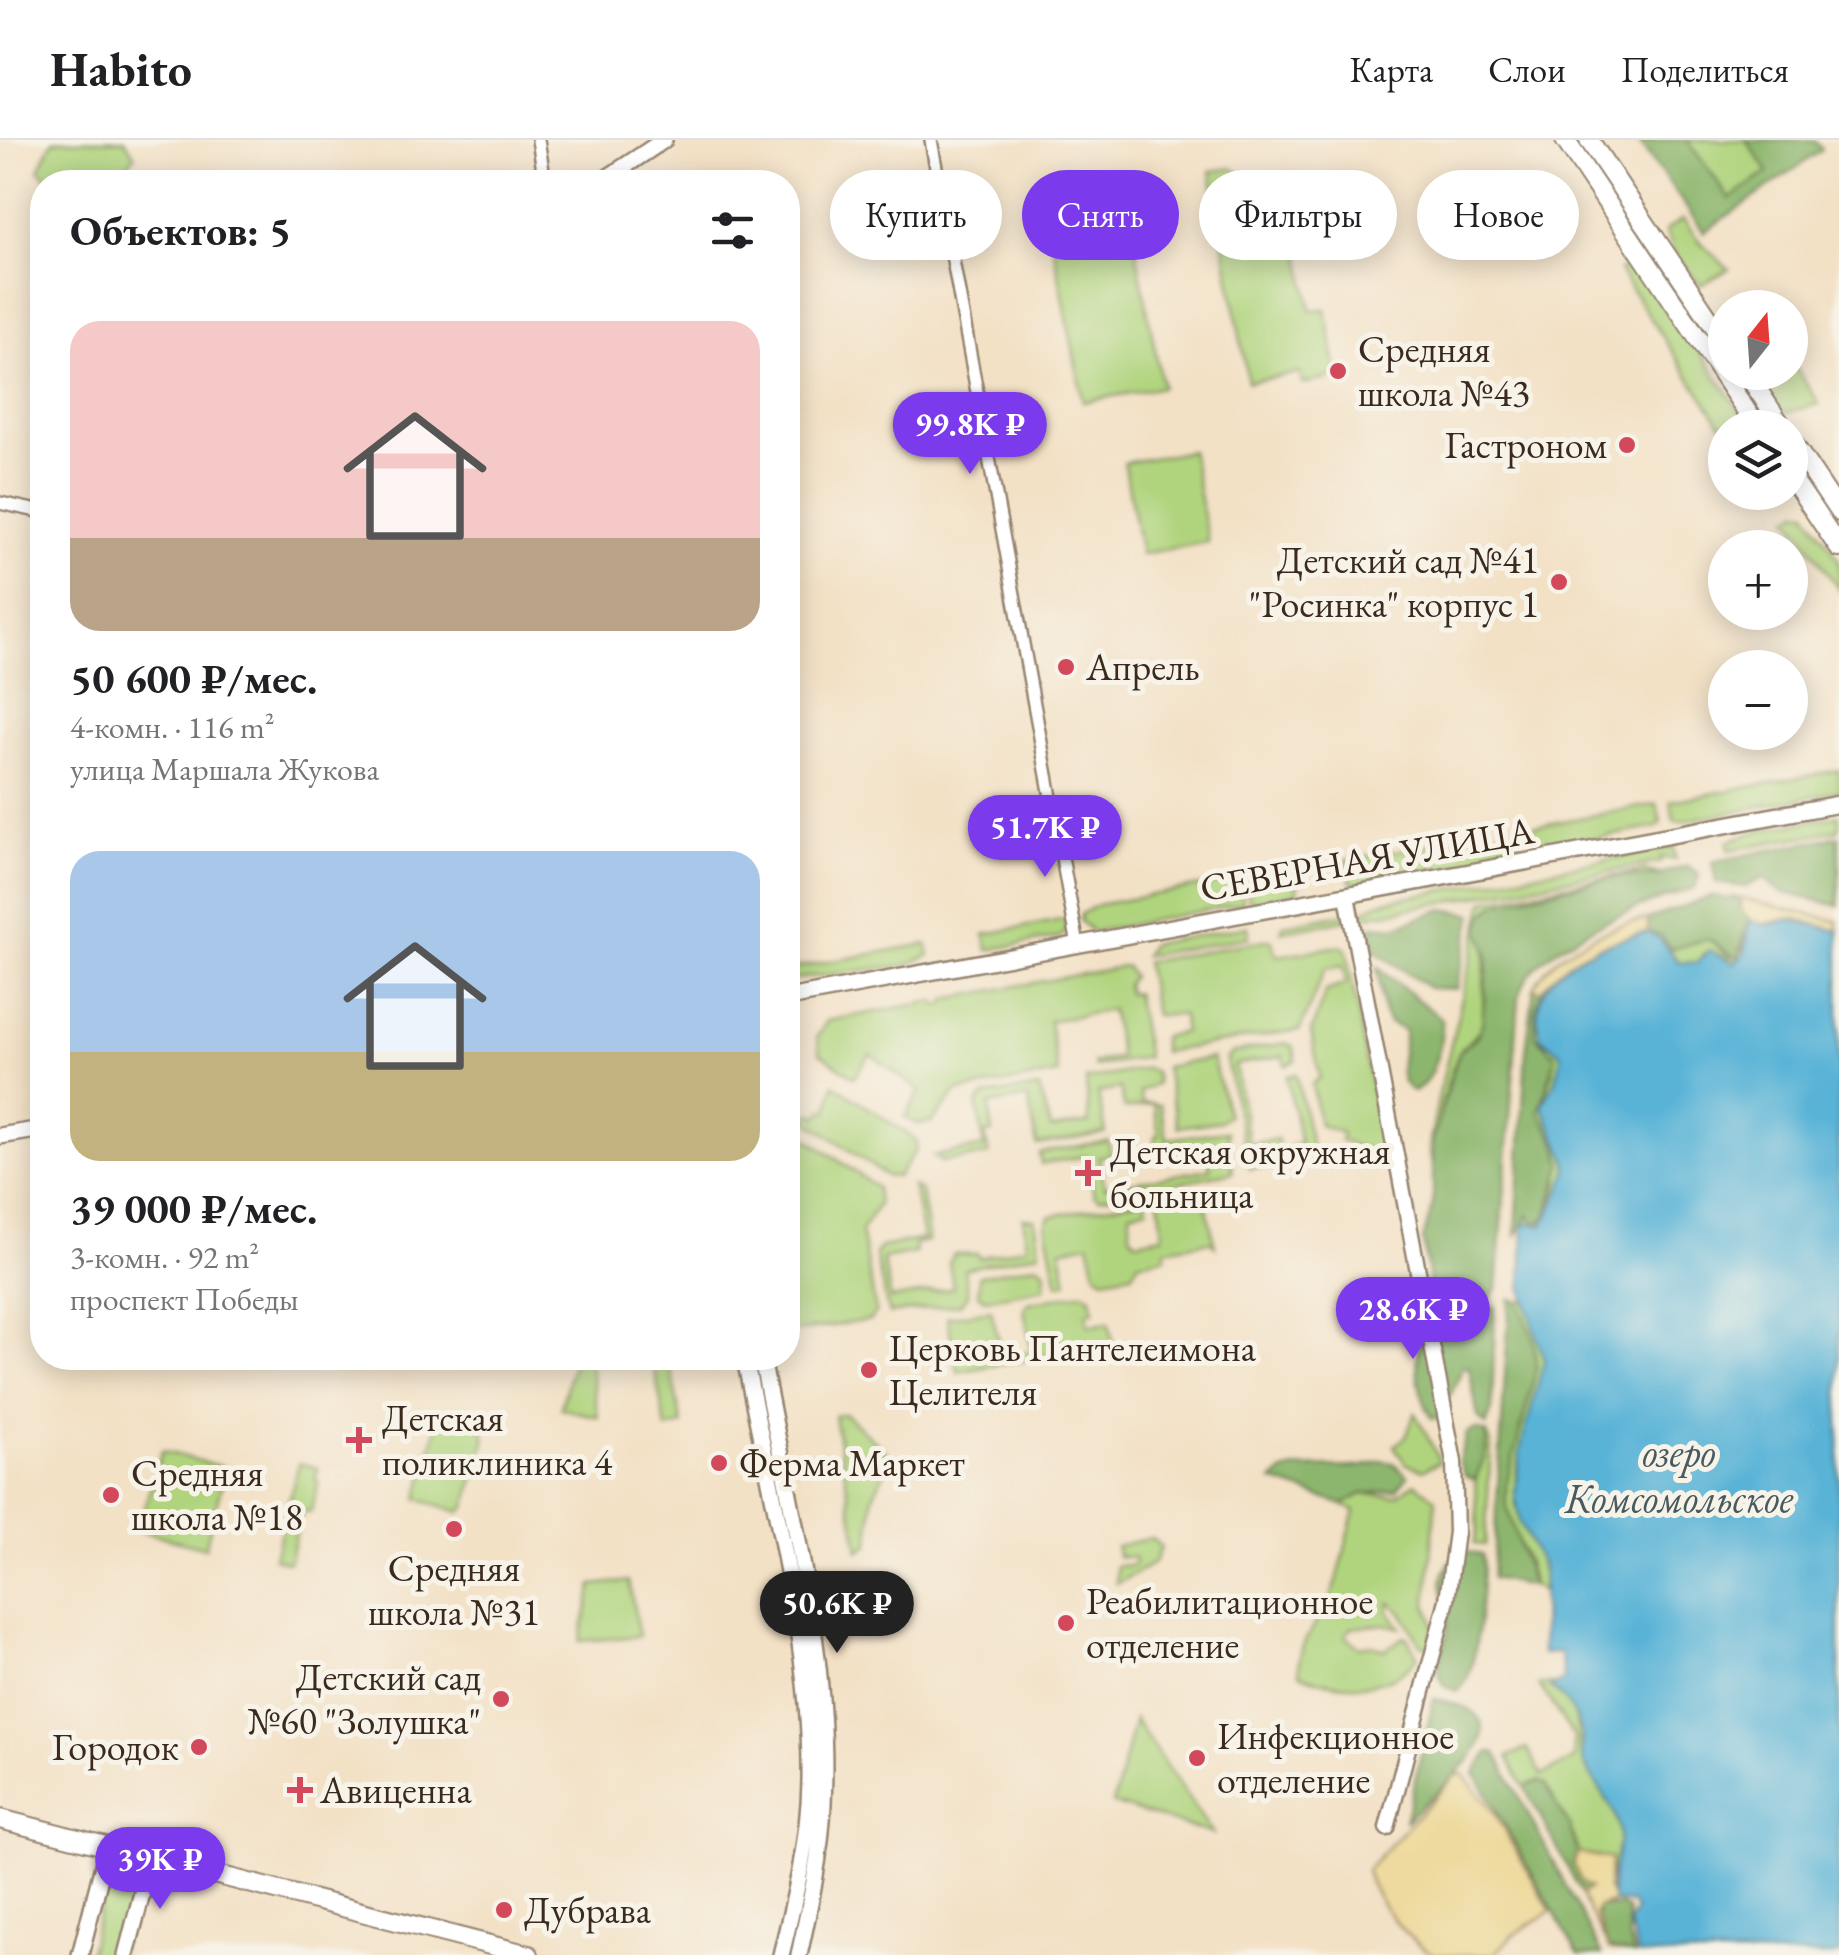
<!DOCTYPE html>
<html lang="ru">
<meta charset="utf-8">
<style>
:root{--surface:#fff;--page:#f6f6f6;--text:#202124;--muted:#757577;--line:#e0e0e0;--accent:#7c3aed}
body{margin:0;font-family:"EB Garamond",serif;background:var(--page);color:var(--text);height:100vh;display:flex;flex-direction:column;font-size:38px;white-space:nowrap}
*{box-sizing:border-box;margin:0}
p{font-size:32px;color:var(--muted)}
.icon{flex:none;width:55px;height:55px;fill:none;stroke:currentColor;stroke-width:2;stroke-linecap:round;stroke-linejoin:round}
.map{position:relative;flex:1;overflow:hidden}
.side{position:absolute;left:30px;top:30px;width:770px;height:1200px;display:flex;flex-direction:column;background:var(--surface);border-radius:40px;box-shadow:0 5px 25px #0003}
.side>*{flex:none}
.top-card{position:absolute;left:830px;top:30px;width:858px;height:90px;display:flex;gap:20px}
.needle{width:65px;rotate:17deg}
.tools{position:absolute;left:1708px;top:150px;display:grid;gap:20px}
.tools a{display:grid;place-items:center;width:100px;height:100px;border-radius:50%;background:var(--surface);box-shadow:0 5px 25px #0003;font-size:50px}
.price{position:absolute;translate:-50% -85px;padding:0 22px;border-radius:35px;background:var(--accent);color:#fff;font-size:32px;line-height:65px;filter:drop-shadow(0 2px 5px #0008)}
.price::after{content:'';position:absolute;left:50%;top:60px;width:30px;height:22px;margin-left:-15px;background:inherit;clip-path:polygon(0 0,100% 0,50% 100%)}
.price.on{background:#222;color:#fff}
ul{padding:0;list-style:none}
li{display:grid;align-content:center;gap:20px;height:530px;padding:0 40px}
li span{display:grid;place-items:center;height:310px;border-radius:30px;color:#555}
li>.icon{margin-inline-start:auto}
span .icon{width:180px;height:180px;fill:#fffc;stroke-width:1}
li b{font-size:42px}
h2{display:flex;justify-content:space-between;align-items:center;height:120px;padding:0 40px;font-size:42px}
.chip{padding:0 35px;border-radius:45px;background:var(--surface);box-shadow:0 5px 25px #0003;font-size:35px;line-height:90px}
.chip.on{background:var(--accent);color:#fff}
header{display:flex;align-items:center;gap:60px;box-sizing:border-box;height:140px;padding:0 50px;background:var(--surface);border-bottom:2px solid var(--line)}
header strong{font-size:48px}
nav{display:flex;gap:55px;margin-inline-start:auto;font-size:35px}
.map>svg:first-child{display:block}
</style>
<header>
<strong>Habito</strong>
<nav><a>Карта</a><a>Слои</a><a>Поделиться</a></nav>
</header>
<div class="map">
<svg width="1839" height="1815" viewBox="0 0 1839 1815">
<rect width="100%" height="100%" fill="#f7f3e8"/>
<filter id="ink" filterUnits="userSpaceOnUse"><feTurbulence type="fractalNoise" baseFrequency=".01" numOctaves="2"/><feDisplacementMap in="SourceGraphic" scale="20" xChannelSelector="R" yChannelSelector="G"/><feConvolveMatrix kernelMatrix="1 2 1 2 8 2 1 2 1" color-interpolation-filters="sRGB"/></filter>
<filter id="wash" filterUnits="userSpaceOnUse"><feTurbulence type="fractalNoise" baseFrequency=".0048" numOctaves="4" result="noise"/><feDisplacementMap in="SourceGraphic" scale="40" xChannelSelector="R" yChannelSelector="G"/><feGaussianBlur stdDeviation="2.25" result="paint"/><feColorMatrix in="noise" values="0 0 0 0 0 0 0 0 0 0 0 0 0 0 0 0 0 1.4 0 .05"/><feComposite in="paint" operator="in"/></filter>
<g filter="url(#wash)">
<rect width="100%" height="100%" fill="#f3e1c6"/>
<path fill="#b0d47e" stroke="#767f4e" stroke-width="2.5" d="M53 0H125L135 16 112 42H53L39 30Z
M1687 0H1746L1768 32 1730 59Z
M1232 28 1292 66 1311 170 1326 169 1338 237 1302 244 1300 233 1248 242 1211 31Z
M1130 78 1162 247 1083 262 1052 98 1059 97V92Z
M1683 79 1700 102 1729 129 1701 145 1676 116 1665 91Z
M1634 122 1649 136 1747 281 1721 284 1619 131Z
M1790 219 1819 264 1781 274 1754 233 1790 232Z
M1191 311 1208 402 1141 414 1124 323Z
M1800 370 1807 371 1839 420V450L1790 377Z
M1839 630V651L1680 682 1674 680 1671 661Z
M1657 664 1661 683 1657 687 1539 709 1533 706 1529 687Z
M1839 675V690L1729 710 1728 701 1757 691Z
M1518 689 1520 709 1514 714 1355 744 1350 740 1346 720Z
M1673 707 1676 720 1660 717 1661 722 1281 792 1283 785 1366 770 1380 762Z
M1296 729 1298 753 1250 762 1245 739Z
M1644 730 1659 734 1619 736 1524 757 1486 802 1482 884C1477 898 1464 901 1458 915 1444 950 1434 986 1432 1024L1429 1007 1438 959 1485 761Z
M1239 739 1243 763 1092 792 1080 781 1081 774 1097 765Z
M1749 777 1745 813 1735 823 1722 815 1705 813 1697 823 1679 822 1660 799 1648 792 1661 795 1668 805 1707 799 1731 817 1743 810Z
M1066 779V792L1058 798 988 810 985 794Z
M1248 786 1249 797 1144 816 1151 804Z
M1271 799 1277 816 1340 806 1346 809 1384 1015 1340 1001 1342 993 1319 985 1312 944 1320 938 1311 892 1326 851 1346 844 1343 826 1325 829 1300 890 1162 912V897L1184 892 1182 875H1155L1145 822Z
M927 804 930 815 907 825 788 840V829Z
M1125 826 1132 836 1126 845 1128 854 1135 853 1147 917 1095 927 1094 923 1120 917 1111 870 1049 881 1058 934 957 952 932 982 916 984 905 977 920 951 870 914 854 937 820 913 817 897 827 881 935 861 937 866 945 864 946 859Z
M1541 851C1533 897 1542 883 1562 915L1556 940 1542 965 1570 1021 1569 1037 1538 1088 1524 1083 1528 1074 1533 1078C1577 1050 1556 1008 1539 971L1553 931 1545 901 1535 896V872Z
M1285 903 1294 908 1296 920 1286 926 1283 916 1235 925 1249 1004 1277 999 1281 1018 1277 1025 1249 1029 1226 919 1232 913Z
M1212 918 1228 975 1220 981 1178 987 1165 927Z
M1147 928 1155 933 1156 944 1140 952 1142 963 1160 965 1167 999 1227 991 1233 1032 1099 1058 1094 1055 1086 1016 1041 1024 1039 1013 1108 1001 1111 1014 1099 1017 1105 1047 1210 1029 1206 1008 1154 1017 1155 996 1159 995 1154 964 1125 969 1120 949 1098 953 1106 993 1037 1005 1028 958 989 965 993 993 985 994 989 1015 941 1022 933 1016 984 1007 977 964 985 956 1039 948 1051 989 1089 983 1086 940Z
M1296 934 1312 1009 1308 1018 1293 1022 1290 1006 1300 1004 1287 936Z
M834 944 916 1000V1010L897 1037 886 1036 807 980 812 973 818 977 824 970 828 972Z
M797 991 876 1047 878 1065 861 1091 876 1172 870 1180 788 1193V993Z
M913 1046 921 1051 929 1101 914 1104 916 1113 883 1119 891 1159 953 1148 949 1122 954 1114H978L979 1118 1027 1106 1023 1078 1035 1079 1040 1112 964 1129 968 1155 960 1164 889 1174 875 1114 881 1107 923 1099Z
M1203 1049 1215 1106 1210 1101 1165 1109 1166 1117 1138 1122 1133 1133 1104 1138 1096 1133 1089 1103 1061 1109 1067 1142 1058 1144 1046 1085 1050 1076 1145 1059 1147 1068 1130 1072V1094L1136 1101 1163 1096 1159 1058Z
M1038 1124 1046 1131 1045 1148 986 1159 978 1154 979 1136Z
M1084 1152 1091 1157 1094 1171 1086 1173 1089 1185 1109 1182 1113 1204 958 1232 947 1177 991 1170 1003 1217 1032 1211 1024 1170 1028 1163Z
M1524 1160C1531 1178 1543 1201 1544 1220 1545 1259 1513 1307 1515 1356 1516 1392 1548 1413 1542 1451L1532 1446C1530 1416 1507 1388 1506 1357 1504 1316 1529 1276 1534 1236 1538 1201 1522 1189 1518 1161Z
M574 1218H589L598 1277 561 1268Z
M669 1218 682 1285 666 1289 653 1221Z
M441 1271 480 1282 486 1298 466 1367 460 1372 418 1359Z
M1415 1273 1438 1317 1439 1322 1423 1330 1405 1323 1394 1306 1406 1297Z
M845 1274 892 1317 873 1356 869 1404 859 1411 834 1276Z
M1487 1294 1491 1304 1485 1405 1474 1404 1478 1388 1475 1344Z
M162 1311 226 1328 205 1408 137 1390Z
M299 1323 318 1328 315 1340 319 1342 311 1372 302 1371 289 1422 274 1418Z
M1415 1343 1436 1359 1427 1464 1435 1487 1429 1507 1421 1505 1403 1474 1390 1462 1388 1470 1401 1488 1385 1484 1351 1488 1345 1496 1358 1507 1372 1505 1384 1510 1406 1496 1418 1517C1388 1553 1341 1550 1300 1534 1295 1508 1313 1489 1325 1470 1339 1447 1346 1398 1355 1371L1343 1365 1362 1354 1396 1356Z
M1151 1398 1161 1407 1154 1423 1116 1444V1426L1134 1425 1135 1418 1117 1416 1116 1406Z
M629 1441 639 1496 580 1501 593 1445Z
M1552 1544 1550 1548C1587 1566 1573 1599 1584 1622 1594 1645 1617 1665 1619 1692 1621 1713 1614 1733 1610 1754L1611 1719 1578 1713 1569 1685 1522 1644 1508 1617 1527 1608 1542 1635 1574 1619V1597L1539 1545Z
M1135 1579 1136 1582 1213 1694 1113 1664Z
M118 1721 135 1726 139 1735 118 1815H88L111 1726Z"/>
<path fill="#8cb66d" stroke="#647046" stroke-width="2.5" d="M1638 0H1687L1730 59 1768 32 1746 0H1815L1822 10 1704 92Z
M1839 696V766L1781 752 1763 738 1745 747 1716 743 1712 722Z
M1688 726 1699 735 1695 748C1645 763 1529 803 1519 858L1497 1150 1489 1159 1431 1155 1423 1100 1433 1064V998L1459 912 1477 896 1482 884 1488 815 1480 791 1484 775 1496 764 1524 757 1619 736H1655Z
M1713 756 1742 761 1740 767 1749 777 1738 818 1707 799 1672 809 1661 795 1648 792V779Z
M1443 769 1473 774 1456 849 1429 848 1365 804 1373 785 1395 787Z
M1377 827 1442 879C1443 900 1434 943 1413 952 1390 938 1406 912 1404 890L1389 883 1384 873Z
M1534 848 1541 851 1535 872V895L1556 916 1539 971 1559 1008 1562 1025 1546 1077 1535 1083 1528 1075 1516 1097 1526 912Z
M1510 1159 1518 1161 1533 1197 1537 1226 1506 1345V1363L1532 1446 1492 1438Z
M1435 1166 1495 1167 1492 1270 1486 1285 1478 1277 1469 1228 1464 1226 1451 1254 1444 1258 1442 1278H1432C1412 1243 1412 1199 1435 1166Z
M1476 1289 1487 1294 1485 1316 1475 1340 1465 1336 1459 1321 1467 1293Z
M1381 1321 1393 1323 1408 1336 1396 1350 1362 1354 1343 1365 1273 1341C1291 1316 1350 1336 1381 1321Z
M1461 1411 1482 1414 1483 1429C1480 1455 1479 1540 1457 1551L1446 1547C1431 1528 1444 1514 1447 1493 1452 1458 1426 1441 1461 1411Z
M1434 1559C1545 1579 1438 1645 1405 1682Z
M1489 1612 1496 1613 1602 1815H1579L1576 1811 1475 1633Z
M1539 1641 1545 1644 1569 1685 1578 1713 1573 1724 1582 1743 1590 1748 1582 1754 1524 1646Z
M1621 1766 1627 1769 1629 1799 1635 1815 1609 1809 1597 1779V1767Z"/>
<path fill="#eeda9e" stroke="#94825e" stroke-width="2.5" d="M1731 756 1837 781 1839 791 1794 778 1756 785 1741 771 1742 761Z
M1648 779V792C1607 801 1565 815 1541 851L1534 848C1551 810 1609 785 1648 779Z
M1463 1634 1493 1671 1551 1771 1512 1796 1494 1815C1478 1815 1452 1815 1437 1815 1409 1805 1373 1759 1366 1730L1456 1635Z
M1578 1713 1611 1719 1607 1746 1614 1762 1598 1767 1595 1773 1609 1809 1584 1762 1582 1754 1590 1748 1582 1743 1573 1724Z"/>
<path fill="#59b3d7" stroke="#4a6e7a" stroke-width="2.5" d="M1788 779 1839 791V1815H1638L1629 1783 1635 1770 1631 1763 1614 1762C1605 1745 1620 1713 1619 1693 1617 1666 1595 1646 1584 1623 1579 1611 1584 1603 1581 1592 1577 1576 1565 1555 1550 1548L1564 1540 1560 1513 1542 1514 1543 1427 1520 1383 1515 1354 1520 1310 1544 1221 1522 1147 1524 1083 1543 1085C1581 1011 1570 1035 1542 965L1556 940 1562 915 1540 896C1523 830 1596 804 1648 792L1660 799 1679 822 1697 823 1709 810 1735 823 1745 813 1750 780 1768 786Z"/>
</g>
<g filter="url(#ink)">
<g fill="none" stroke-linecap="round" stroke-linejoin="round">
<g stroke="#978672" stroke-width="16">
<path id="minor" d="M538 0 545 42
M931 0 1078 805
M0 363 42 372"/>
</g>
<g stroke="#978672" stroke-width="19">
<path id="tertiary" d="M1347 756 1454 1322 1456 1392 1447 1460 1387 1688"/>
</g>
<g stroke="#978672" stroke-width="20">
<path id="secondary" d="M601 42 664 0
M788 858 1839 664
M0 996 42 989
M745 1218C770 1354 812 1503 810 1641 809 1700 795 1758 781 1815
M762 1218C788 1363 831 1515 823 1664 821 1715 810 1765 799 1815
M80 1815 108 1706
M126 1815 151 1718"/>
</g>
<g stroke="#978672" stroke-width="22">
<path id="primary" d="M1565 0 1758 288
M1589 0 1725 202
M1746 232 1783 288
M1790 299 1839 372
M1790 335 1839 408
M0 1679 529 1815"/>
</g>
<use href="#minor" stroke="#fff" stroke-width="11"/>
<use href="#tertiary" stroke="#fff" stroke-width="14"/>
<use href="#secondary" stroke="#fff" stroke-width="15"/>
<use href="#primary" stroke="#fff" stroke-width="18"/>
</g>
</g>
<g fill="#d1495b" stroke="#f7f3e8" stroke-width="4">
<circle cx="1338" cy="231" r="10"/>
<circle cx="1627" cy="305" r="10"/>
<circle cx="1559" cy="442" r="10"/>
<circle cx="1066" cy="527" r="10"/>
<path d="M1083 1018h10v10h10v10h-10v10h-10v-10h-10v-10h10z"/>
<circle cx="869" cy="1230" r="10"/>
<path d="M354 1285h10v10h10v10h-10v10h-10v-10h-10v-10h10z"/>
<circle cx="719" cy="1323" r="10"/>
<circle cx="111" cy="1355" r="10"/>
<circle cx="454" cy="1389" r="10"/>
<circle cx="1066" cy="1483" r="10"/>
<circle cx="501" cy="1559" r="10"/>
<circle cx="199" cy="1607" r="10"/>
<circle cx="1197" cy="1618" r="10"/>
<path d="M295 1635h10v10h10v10h-10v10h-10v-10h-10v-10h10z"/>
<circle cx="504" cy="1770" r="10"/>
</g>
<g text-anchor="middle" stroke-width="10" stroke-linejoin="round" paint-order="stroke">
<g font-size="38" fill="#3b2a1e" stroke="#f7f3e8" text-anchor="start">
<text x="1358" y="222">Средняя<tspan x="1358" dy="44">школа №43</tspan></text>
<text x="1607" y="318" text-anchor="end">Гастроном</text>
<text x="1539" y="433" text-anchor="end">Детский сад №41<tspan x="1539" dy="44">"Росинка" корпус 1</tspan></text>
<text x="1086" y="540">Апрель</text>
<text x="1110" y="1024">Детская окружная<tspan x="1110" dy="44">больница</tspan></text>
<text x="889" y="1221">Церковь Пантелеимона<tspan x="889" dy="44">Целителя</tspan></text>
<text x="382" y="1291">Детская<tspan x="382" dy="44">поликлиника 4</tspan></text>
<text x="739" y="1336">Ферма Маркет</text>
<text x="131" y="1346">Средняя<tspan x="131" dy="44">школа №18</tspan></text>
<text x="454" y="1441" text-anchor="middle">Средняя<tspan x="454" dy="44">школа №31</tspan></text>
<text x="1086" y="1474">Реабилитационное<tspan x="1086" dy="44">отделение</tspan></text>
<text x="481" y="1550" text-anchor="end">Детский сад<tspan x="481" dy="44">№60 "Золушка"</tspan></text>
<text x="1217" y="1609">Инфекционное<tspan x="1217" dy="44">отделение</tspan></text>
<text x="179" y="1620" text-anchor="end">Городок</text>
<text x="320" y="1663">Авиценна</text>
<text x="524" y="1783">Дубрава</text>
</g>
<g font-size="38" fill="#3b2a1e" stroke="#f7f3e8">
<text transform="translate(1367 719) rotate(-10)" y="13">СЕВЕРНАЯ УЛИЦА</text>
</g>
<g font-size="40" font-style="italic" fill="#465a5f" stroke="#f7f3e8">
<text x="1679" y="1326">озеро<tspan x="1679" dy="46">Комсомольское</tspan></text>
</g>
</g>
</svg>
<div class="tools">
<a><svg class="needle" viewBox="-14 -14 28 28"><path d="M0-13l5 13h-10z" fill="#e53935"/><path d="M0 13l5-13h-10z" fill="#757577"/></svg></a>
<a><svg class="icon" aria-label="layers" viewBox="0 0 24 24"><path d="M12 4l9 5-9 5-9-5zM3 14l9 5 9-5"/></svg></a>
<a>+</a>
<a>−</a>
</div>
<b class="price" style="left:970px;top:337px">99.8K ₽</b>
<b class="price" style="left:1045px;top:740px">51.7K ₽</b>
<b class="price" style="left:1413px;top:1222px">28.6K ₽</b>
<b class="price on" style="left:837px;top:1516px">50.6K ₽</b>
<b class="price" style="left:160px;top:1772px">39K ₽</b>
<div class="top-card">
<a class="chip">Купить</a>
<a class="chip on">Снять</a>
<a class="chip">Фильтры</a>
<a class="chip">Новое</a>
</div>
<section class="side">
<h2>Объектов: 5<svg class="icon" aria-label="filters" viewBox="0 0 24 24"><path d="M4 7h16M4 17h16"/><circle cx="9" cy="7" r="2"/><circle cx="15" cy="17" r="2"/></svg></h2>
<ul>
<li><span style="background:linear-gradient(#f6c9c9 70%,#b9a48a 0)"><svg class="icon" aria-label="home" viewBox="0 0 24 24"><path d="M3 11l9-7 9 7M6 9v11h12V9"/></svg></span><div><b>50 600 ₽/мес.</b><p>4-комн. · 116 m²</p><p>улица Маршала Жукова</p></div></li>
<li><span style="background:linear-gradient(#a9c7e8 65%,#c2b280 0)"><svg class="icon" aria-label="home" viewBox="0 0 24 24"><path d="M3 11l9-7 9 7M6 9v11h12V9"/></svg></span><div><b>39 000 ₽/мес.</b><p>3-комн. · 92 m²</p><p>проспект Победы</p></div></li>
</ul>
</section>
</div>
